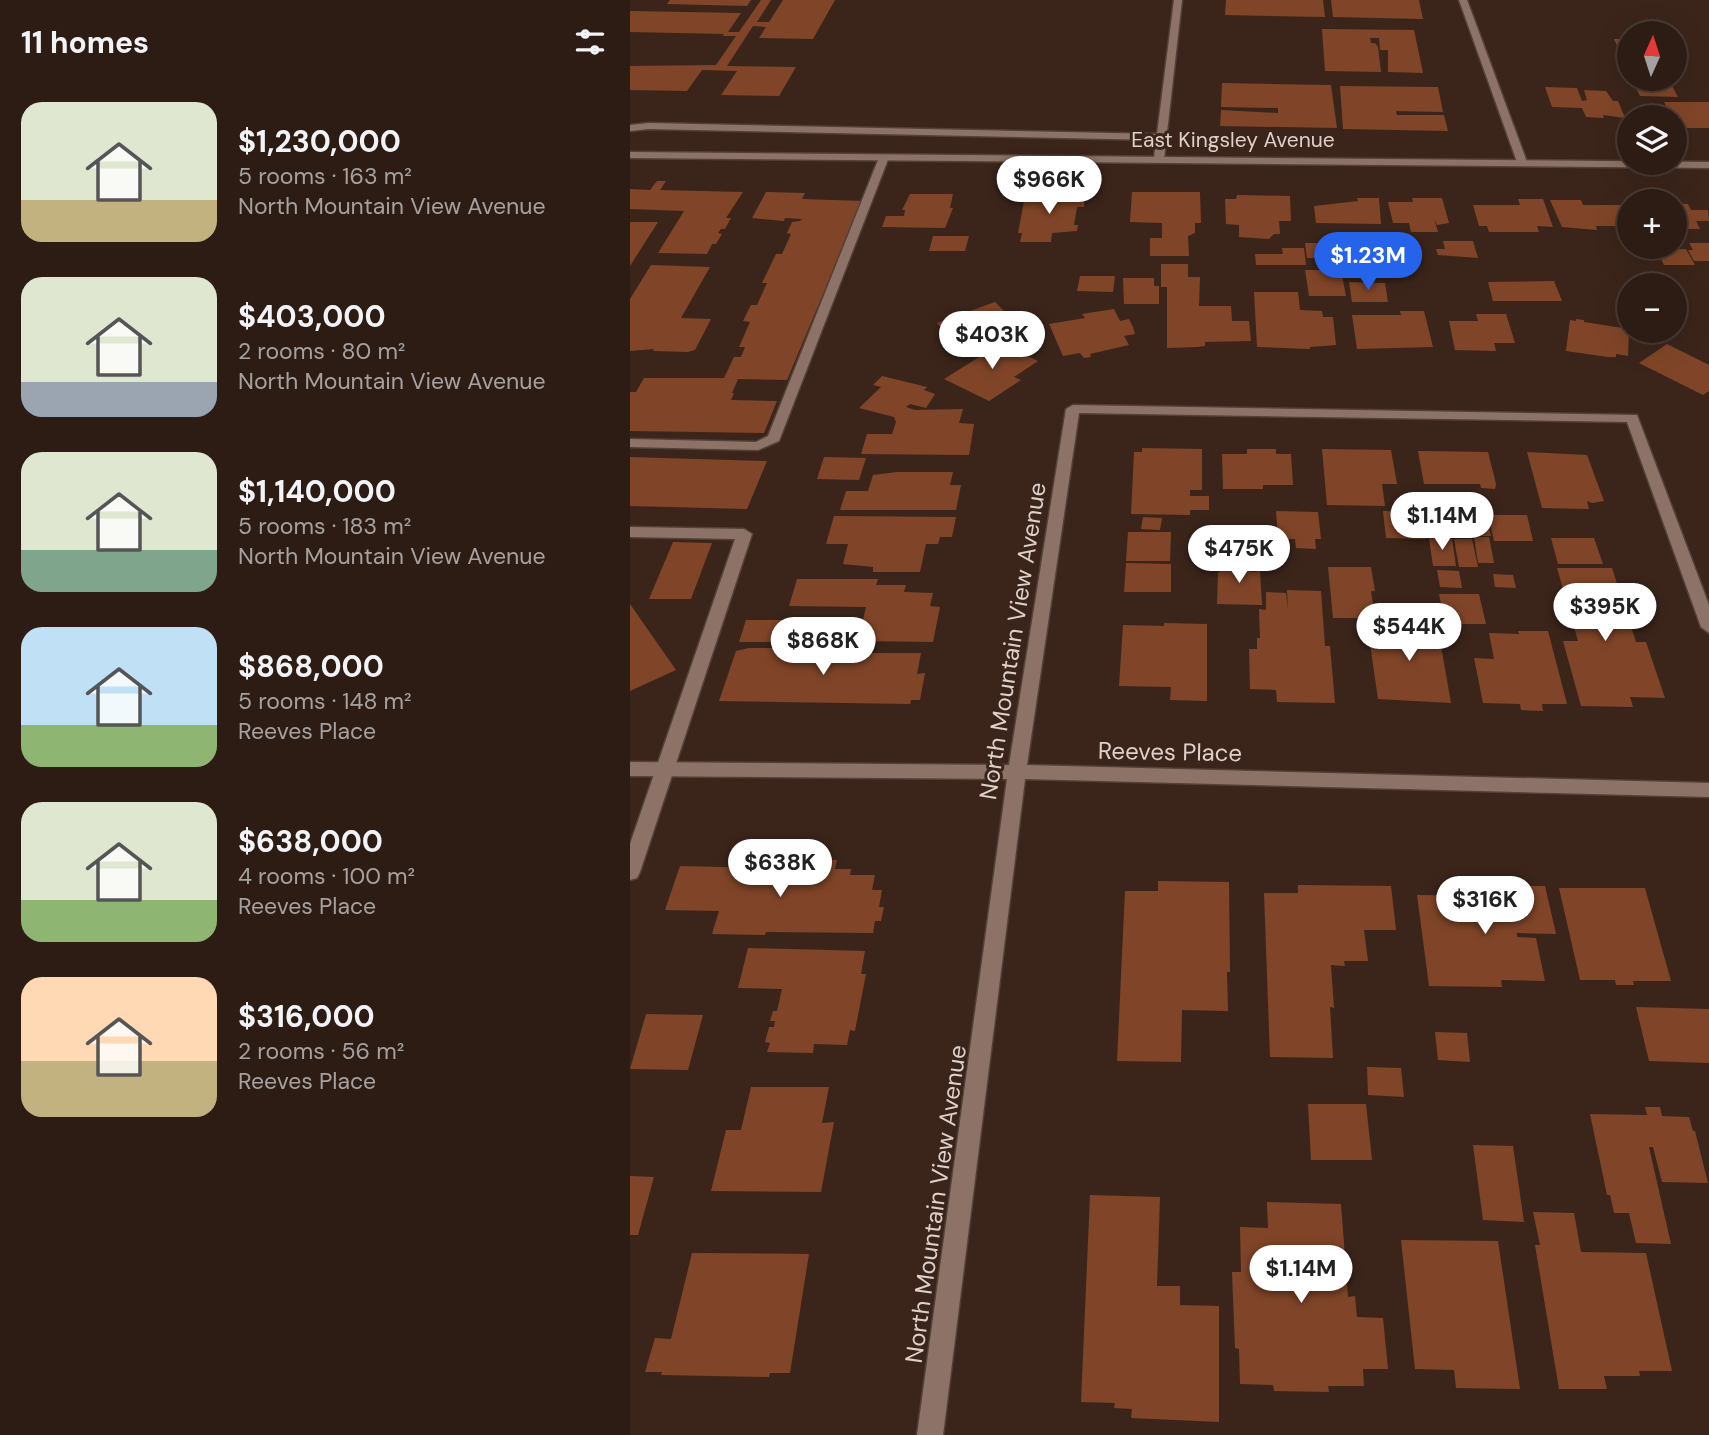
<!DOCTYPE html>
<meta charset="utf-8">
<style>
:root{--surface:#2c1c14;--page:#382922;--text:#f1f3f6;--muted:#a6a1a0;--line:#483a34;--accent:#2563eb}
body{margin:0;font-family:"DM Sans",sans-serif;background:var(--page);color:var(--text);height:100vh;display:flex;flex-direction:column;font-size:26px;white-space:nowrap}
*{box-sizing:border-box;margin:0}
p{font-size:23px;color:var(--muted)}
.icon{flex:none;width:38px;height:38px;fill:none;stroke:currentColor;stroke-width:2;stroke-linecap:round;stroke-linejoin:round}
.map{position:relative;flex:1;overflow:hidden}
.drawer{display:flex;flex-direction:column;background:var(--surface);width:630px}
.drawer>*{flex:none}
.needle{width:46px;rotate:3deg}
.tools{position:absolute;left:987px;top:21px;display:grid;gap:14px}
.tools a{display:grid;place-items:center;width:70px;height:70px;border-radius:50%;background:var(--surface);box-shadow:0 7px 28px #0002,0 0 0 2px var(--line);font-size:35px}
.price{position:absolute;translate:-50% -60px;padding:0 16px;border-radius:24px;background:#fff;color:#222;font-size:23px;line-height:46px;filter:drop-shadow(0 2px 4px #0008)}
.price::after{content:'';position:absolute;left:50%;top:42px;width:21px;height:16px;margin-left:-10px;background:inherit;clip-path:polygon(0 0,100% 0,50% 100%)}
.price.selected{background:var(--accent);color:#fff}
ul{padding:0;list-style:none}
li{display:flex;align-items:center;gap:21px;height:175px;padding:0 21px}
li span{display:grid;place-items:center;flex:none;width:196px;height:140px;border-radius:21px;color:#555}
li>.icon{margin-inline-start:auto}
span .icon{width:84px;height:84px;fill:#fffc;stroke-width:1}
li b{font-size:30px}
h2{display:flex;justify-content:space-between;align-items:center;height:84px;padding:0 21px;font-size:30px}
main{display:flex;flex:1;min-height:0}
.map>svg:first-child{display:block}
</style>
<main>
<section class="drawer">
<h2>11 homes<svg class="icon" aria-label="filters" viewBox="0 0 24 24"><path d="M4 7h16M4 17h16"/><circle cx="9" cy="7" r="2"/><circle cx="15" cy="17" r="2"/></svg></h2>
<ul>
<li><span style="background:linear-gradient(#dfe7d0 70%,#c2b280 0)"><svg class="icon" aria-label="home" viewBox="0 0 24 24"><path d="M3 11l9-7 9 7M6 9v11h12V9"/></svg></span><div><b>$1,230,000</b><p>5 rooms · 163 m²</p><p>North Mountain View Avenue</p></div></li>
<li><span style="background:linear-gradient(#dfe7d0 75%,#9aa5b1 0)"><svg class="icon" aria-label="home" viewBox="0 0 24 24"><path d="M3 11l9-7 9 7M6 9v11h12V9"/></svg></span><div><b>$403,000</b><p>2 rooms · 80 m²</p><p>North Mountain View Avenue</p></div></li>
<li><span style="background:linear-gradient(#dfe7d0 70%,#7fa58c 0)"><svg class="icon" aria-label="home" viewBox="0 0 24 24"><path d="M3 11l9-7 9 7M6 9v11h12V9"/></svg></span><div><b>$1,140,000</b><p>5 rooms · 183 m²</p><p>North Mountain View Avenue</p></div></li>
<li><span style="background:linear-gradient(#bfe0f5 70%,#8fb573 0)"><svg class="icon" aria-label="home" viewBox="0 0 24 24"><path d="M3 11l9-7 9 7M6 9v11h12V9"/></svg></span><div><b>$868,000</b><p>5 rooms · 148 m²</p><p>Reeves Place</p></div></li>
<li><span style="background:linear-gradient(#dfe7d0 70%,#8fb573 0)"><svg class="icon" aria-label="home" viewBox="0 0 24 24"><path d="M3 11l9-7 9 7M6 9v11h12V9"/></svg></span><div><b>$638,000</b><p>4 rooms · 100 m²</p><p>Reeves Place</p></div></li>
<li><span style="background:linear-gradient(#ffd9b3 60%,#c2b280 0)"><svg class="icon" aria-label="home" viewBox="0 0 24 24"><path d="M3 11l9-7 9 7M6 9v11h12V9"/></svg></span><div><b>$316,000</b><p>2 rooms · 56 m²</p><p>Reeves Place</p></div></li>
</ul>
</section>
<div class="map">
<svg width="1079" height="1435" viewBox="0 0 1079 1435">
<rect width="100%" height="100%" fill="#3b251b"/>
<path fill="#804528" d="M40 0H121L117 6 37 4Z
M131 0H141L127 22H139L153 0H205L183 39 129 38 136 27 123 26 97 66 166 67 149 96 91 95 107 71 72 70 57 91 0 90V66L86 65 106 36H93L94 34 0 32V11L111 13 98 32H109Z
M596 0H693L695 17 595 15Z
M701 0H789L793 19 703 17Z
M692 29 784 30 793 73 758 72V50H750L749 38H740L741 43H745L748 47 751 72 695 71Z
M984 39H999V52L989 50Z
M592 83 701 85 707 128 590 126 591 110 648 113V108L591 107Z
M1004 84H1041L1048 97 1010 96Z
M710 86 808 87 813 112 766 111 767 115H814L818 131 713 129Z
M915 87 947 88 952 101 957 100 954 90 976 91 983 101H988L995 118 973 115 974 118 956 117 952 108 922 107Z
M1034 102H1079V128H1045V117H1031L1025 105 1036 106Z
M27 181H36L30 190 113 192 96 218H101L95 229H91L88 233 92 234 86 244H82L77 254 28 253 54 211 0 209V189L20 190Z
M136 192 175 193 172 199 232 201 157 380 108 379 102 393H104L101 400 147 401 134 433 0 431V392H6L14 378H94L104 357H111L115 347H109L120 322 113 321 121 305H127L137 283H132L146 254H152L161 234 157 233 162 222 170 221 172 219 155 218 154 221 122 218Z
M502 192H570L571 223H565V233L558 236 559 256H520V238H532V223L500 222Z
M280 194H323L320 208H323L315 228 252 227 256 216H274L275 210H272Z
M419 194H455L454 207H447L444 225H448L447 231 422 233 421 242H390L392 233H388L395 196Z
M607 195 660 196 661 221H649L650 234H644L639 239 609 237V225L596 224 595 199H606Z
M727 198H749L751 224 686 223 684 206 728 201Z
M782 198H812L819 223 807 225 804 218 808 232H781L779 223H763L758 202H783Z
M888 199H913L923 227 907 226 909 232H859L857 226H849L843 205H890Z
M920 200H951L953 205H991L999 226H966L967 230 932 227Z
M1045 204H1058L1061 210H1078L1079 221H1066L1070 229H1045Z
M0 222H28L0 266Z
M303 236H339L335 251H299Z
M813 241H843L848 258 808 255 806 249H815Z
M675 243H705L707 258H677Z
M1059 243H1079V261H1064L1058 250H1063Z
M652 248H674L676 265H626L625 254H653Z
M1056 249 1065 265H1034L1026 250Z
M531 264H558V277H570L569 306H601L602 321H619L621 341 575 342V346L567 347 537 348V287H531Z
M21 265 80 267 51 318 81 319 65 350 58 352 23 351 24 349 0 351V299Z
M675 270H711L716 296H679Z
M450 276H485L483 292 447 291Z
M493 278H524V286H529V304H494Z
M924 281 932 301H863L858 282Z
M719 282 755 283 758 302H722Z
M624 292H668L670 310 692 311 693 317H703L706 345 680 347V349L627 347Z
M365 302 386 323 340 338 335 333 321 338 307 323Z
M484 309 490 321 499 319 503 327 505 334 494 336 499 345 460 354 461 357 454 358 450 353 433 356 419 324 455 318 452 314Z
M770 311H794L803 347 727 349 722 315H771Z
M846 314H876L885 343H864L866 351 825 350 819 321H848Z
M946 319 954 320V322L999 329 998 356 986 354V357H978L936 351 940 320 946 321Z
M363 340 408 361 384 377 391 380 359 401 314 379 354 354 347 350Z
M1037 344 1079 365V391L1073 395 1009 363Z
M252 376 297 387 294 390 305 394 296 408 280 404 276 407 285 410 333 409 329 423 344 424 339 455 231 454 237 434H262L266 422 264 417 229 408 251 387 243 385Z
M512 448 572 449V490H560V496H579V510H560V515L501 514 504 452H512Z
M617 449H646V454H661L663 485H633V489H593L592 454H617Z
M692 449 761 450 767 484H752L755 506 697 505Z
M788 451 858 452 866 484 865 489 851 488 850 484H794Z
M897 452 957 455 974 501 962 503 957 501 959 509 912 508Z
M0 457 137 461 117 509 0 506Z
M194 457 236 458 229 480 187 479Z
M267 472H323L320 485H331L326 510H210L216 491H238L243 475Z
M837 505 855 506 861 536H842Z
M646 511 688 512 691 539H685L686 549 666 548 665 539H648Z
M753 511 792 512 796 539 756 538Z
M858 515H897L903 541H864Z
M204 516 326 517 322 537H310L308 544H296L290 572H243V567L213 564 218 544H196Z
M513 517 532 518 530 530 511 529Z
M798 524 838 525 841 538 801 537Z
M498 532H541L540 561H496Z
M844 537H859L864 563H848Z
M799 538 822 539 826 566H803Z
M921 538H964L973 564H928Z
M824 539H842L848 567H829Z
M43 542 82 543 61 599H19Z
M590 562 621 563V572L630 571 632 605 587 604 588 572H590Z
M496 563 541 564V592H494Z
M698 567H741L745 591H741L745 618H703Z
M927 568H982L1006 642H1016L1035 698 1000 697 1003 707 951 706 933 641H948Z
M807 570 829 571 832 588 810 587Z
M863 574 883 575 886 588 865 587Z
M167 579H248L246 585H276L274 592 303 593 300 606 310 607 303 642 228 641 236 607 159 606Z
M657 590 691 591 695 646H700L705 703 647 702 646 690 620 689 619 649H627V638H630L629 609 636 610V592L656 593 658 610Z
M809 594H849L856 624H815Z
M0 604 46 670 0 691Z
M116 620H163L156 642H109Z
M534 623 577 624V701L540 700 541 687 489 686 493 625 534 626Z
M741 623H807L821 703 748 699 739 637H742Z
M888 631H918L937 704H912L913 711 891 710 890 704 853 703 844 658 864 659 859 633 889 634Z
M119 648H208L207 653H291L287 674 295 673 290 700H281L280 704 89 701 106 651Z
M177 859 207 860 205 869H221L220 875H245L242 890H252L249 907H254L251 921H245L243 933 136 932 135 935 82 934 89 911 35 910 50 866 175 869Z
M528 881 599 882 600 972H597L598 1011 552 1010 551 1062 487 1061 495 891H528Z
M668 885 761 886 766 930H734L738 961H714L715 966 701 965 704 1008 700 1007 703 1058 640 1057 634 893H668Z
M863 886H915L926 934 887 933V937L906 938 915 981 871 980 872 987 799 986 787 895 865 896Z
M929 888H1015L1041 981H1003L1004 985H986L985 980H950Z
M118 948 235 951 231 974H236L225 1031 220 1030 217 1045 184 1044 183 1053 137 1052 140 1043 135 1042 139 1027H144L145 1021H140L143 1011H147L152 989 108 988Z
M1006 1007 1079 1009V1063L1019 1061Z
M16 1014 73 1015 58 1070 0 1069Z
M805 1032 837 1033 840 1062 808 1060Z
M737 1067 771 1068 774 1097 738 1095Z
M121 1087H199L192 1123 204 1122 191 1192 81 1191 96 1130H111Z
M678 1104H736L742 1160H681Z
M1015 1107H1030L1032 1116 1059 1117 1063 1131H1065L1078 1183 1032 1182 1023 1147H1019L1041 1244 1006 1243 999 1213H984L980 1195H977L960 1114 1017 1115Z
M843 1145 883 1146 894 1222 853 1220Z
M0 1176 24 1177 8 1235H0Z
M460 1195 530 1197 527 1286H550V1305L589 1306V1422L501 1418 502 1409 484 1408 485 1403 451 1402Z
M637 1202 711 1204 718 1297 725 1296 727 1317 753 1318 758 1369H733L734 1386H698L699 1392 644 1391 643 1385 610 1384 609 1349 605 1348 602 1272H611L610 1227 638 1228Z
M903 1212 944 1213 951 1252 1016 1253 1042 1371H1009L1010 1376H974L977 1389H929L905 1245H910Z
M771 1240 868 1241 890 1389 826 1388 824 1370 785 1369Z
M62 1253 179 1254 160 1373H140L139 1377 31 1375 32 1372H15L25 1338 41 1339Z"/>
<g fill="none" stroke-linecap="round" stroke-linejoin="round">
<g stroke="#534038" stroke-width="3">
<path id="service" d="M544 0H552L534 159 529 162 524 159 526 140 19 129 0 131V125L19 123 527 134Z
M250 155 259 157 149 441 128 450 0 447V439L126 442 138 436Z
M0 527 114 529 122 534 10 872 7 878 0 880V844L105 539 0 537Z"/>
</g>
<g stroke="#534038" stroke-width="3">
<path id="minor" d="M829 0H837L897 162 896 164 887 162Z
M443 405 1007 415 1079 605V633L1071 627 997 422 449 413 397 765 1079 783V797L395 779 313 1435H287L377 779 0 776V762L379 765 436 409Z"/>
</g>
<g stroke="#534038" stroke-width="3">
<path id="tertiary" d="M0 152 1079 162V168L0 158Z"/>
</g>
<use href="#service" fill="#8d7367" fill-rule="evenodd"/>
<use href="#minor" fill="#8d7367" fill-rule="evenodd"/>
<use href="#tertiary" fill="#8d7367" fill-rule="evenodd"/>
</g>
<g text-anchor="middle" stroke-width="6" stroke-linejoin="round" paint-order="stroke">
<g font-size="21" fill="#dfd0ca" stroke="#3b251b">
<text x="603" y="147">East Kingsley Avenue</text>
</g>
<g font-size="24" fill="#dfd0ca" stroke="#3b251b">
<text transform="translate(383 641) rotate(-81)" y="8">North Mountain View Avenue</text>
<text transform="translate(540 752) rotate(1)" y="8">Reeves Place</text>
<text transform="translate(306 1204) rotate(-82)" y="8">North Mountain View Avenue</text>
</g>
</g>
</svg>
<div class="tools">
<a><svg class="needle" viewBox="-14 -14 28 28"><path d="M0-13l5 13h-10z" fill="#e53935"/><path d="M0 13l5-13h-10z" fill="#a6a1a0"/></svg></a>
<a><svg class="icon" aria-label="layers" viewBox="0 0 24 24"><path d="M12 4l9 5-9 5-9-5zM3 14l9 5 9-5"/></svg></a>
<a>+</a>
<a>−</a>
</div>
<b class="price" style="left:419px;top:216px">$966K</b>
<b class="price selected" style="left:738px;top:292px">$1.23M</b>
<b class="price" style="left:362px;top:371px">$403K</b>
<b class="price" style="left:812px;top:552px">$1.14M</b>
<b class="price" style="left:609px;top:585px">$475K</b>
<b class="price" style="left:975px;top:643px">$395K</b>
<b class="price" style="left:779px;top:663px">$544K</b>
<b class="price" style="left:193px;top:677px">$868K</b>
<b class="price" style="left:150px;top:899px">$638K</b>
<b class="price" style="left:855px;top:936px">$316K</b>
<b class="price" style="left:671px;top:1305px">$1.14M</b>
</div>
</main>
